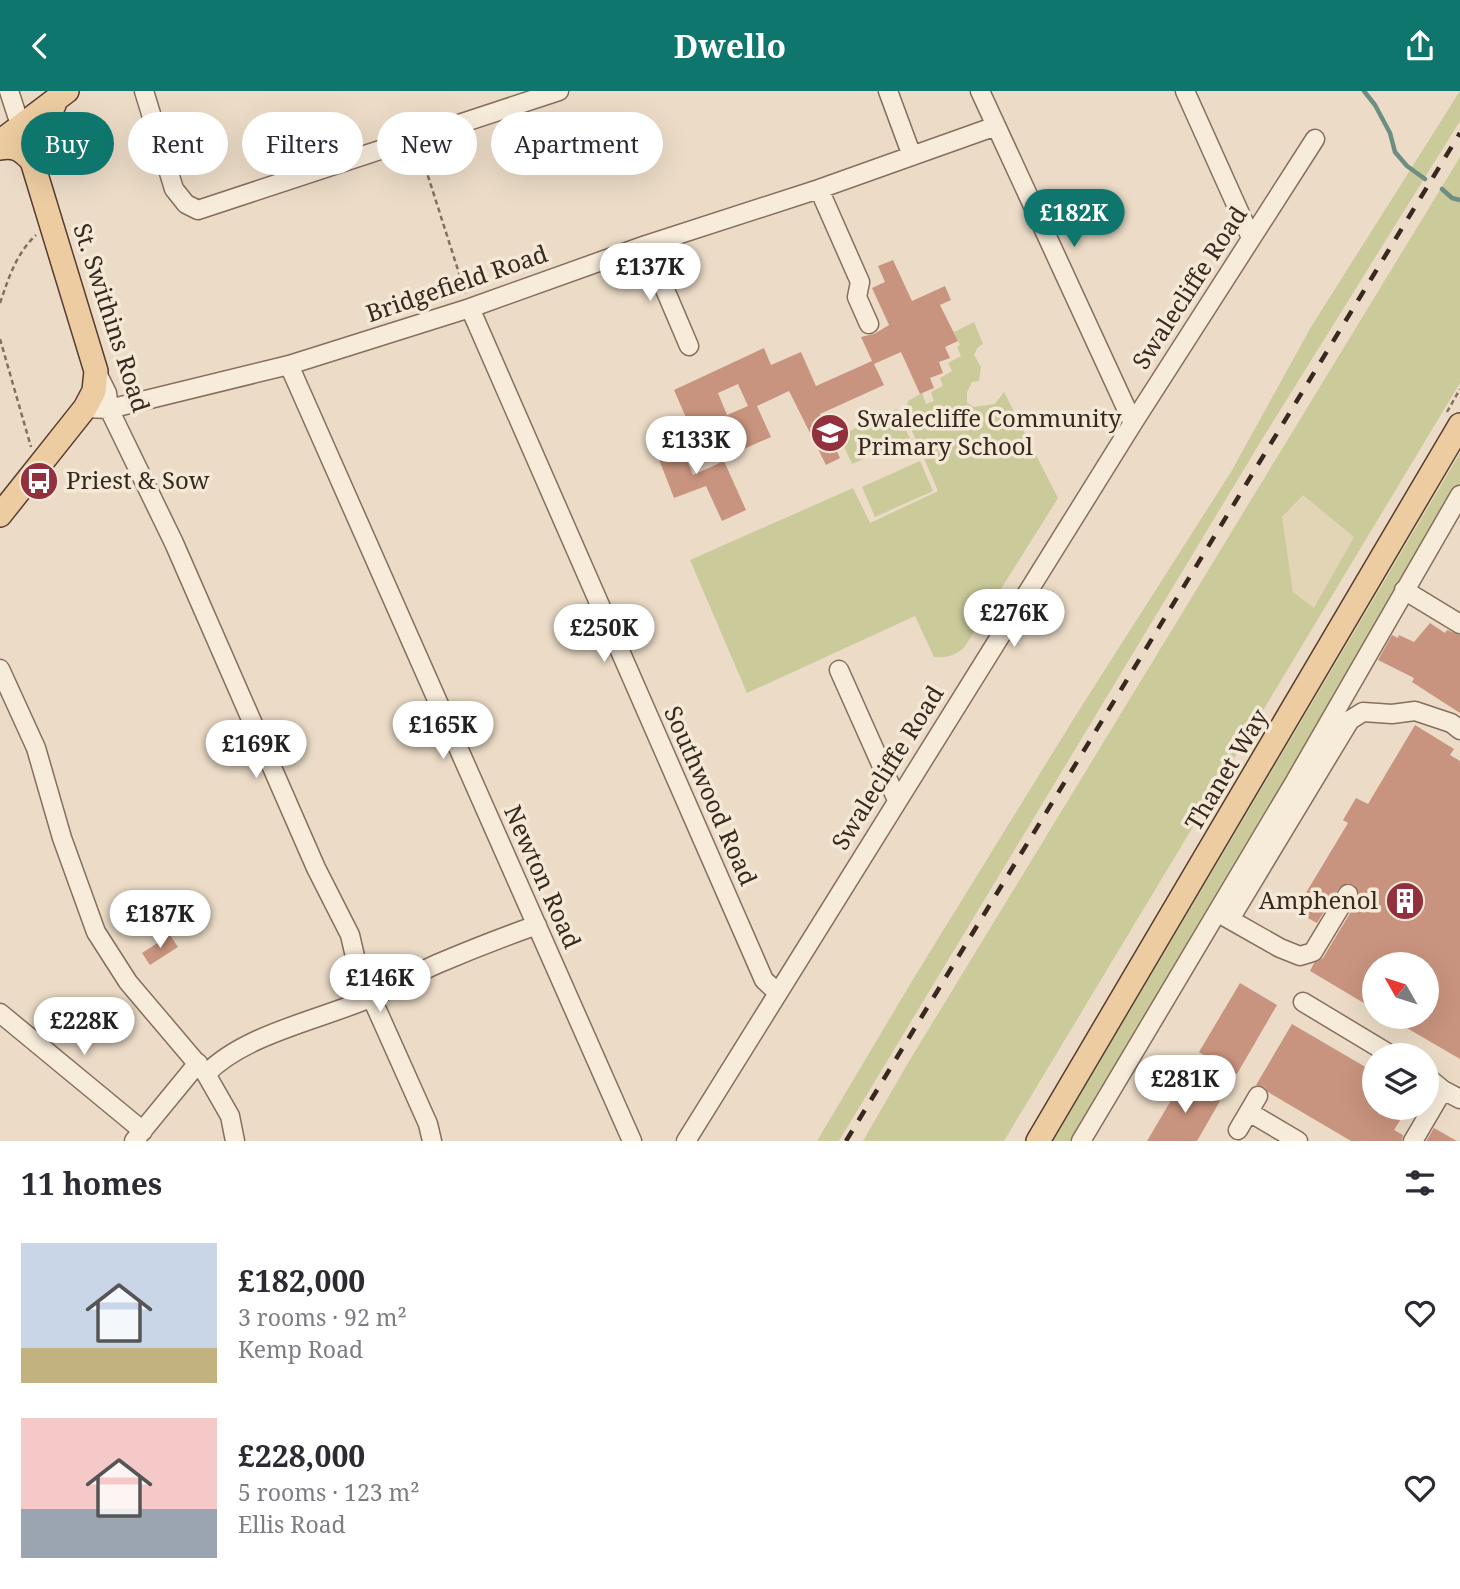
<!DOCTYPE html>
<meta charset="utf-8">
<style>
:root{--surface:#fff;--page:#f2f2f3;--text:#2b2b33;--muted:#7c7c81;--accent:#0f766e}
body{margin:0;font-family:"Noto Serif",serif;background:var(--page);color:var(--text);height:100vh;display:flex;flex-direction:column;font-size:26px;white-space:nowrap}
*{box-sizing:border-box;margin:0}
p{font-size:23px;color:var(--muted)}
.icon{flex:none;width:38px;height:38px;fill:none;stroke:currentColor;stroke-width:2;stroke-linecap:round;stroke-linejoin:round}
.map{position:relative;height:1050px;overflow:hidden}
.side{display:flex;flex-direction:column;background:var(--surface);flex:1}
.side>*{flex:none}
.hud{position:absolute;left:21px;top:21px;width:700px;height:63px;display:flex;gap:14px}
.needle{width:46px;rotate:309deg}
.tools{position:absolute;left:1362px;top:861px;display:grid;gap:14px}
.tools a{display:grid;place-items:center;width:77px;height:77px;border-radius:50%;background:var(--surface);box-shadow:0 7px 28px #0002;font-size:35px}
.price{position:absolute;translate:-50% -60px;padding:0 16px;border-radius:24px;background:#fff;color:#222;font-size:23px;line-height:46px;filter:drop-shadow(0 2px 4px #0008)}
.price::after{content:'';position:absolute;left:50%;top:42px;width:21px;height:16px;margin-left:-10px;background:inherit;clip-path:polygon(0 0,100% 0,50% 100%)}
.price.on{background:var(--accent);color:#fff}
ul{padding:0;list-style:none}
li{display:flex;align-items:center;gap:21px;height:175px;padding:0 21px}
li span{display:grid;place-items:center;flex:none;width:196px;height:140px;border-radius:0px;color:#555}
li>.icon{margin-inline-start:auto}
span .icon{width:84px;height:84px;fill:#fffc;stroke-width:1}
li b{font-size:30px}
h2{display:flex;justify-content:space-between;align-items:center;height:84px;padding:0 21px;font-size:30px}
.tag{padding:0 24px;border-radius:32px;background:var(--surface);box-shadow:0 7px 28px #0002;font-size:24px;line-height:63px}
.tag.on{background:var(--accent);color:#fff}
header{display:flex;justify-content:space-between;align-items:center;height:91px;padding:0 21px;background:var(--accent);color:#fff;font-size:32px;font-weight:700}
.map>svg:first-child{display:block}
</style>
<header><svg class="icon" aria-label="back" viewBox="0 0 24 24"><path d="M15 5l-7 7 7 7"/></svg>Dwello<svg class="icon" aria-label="share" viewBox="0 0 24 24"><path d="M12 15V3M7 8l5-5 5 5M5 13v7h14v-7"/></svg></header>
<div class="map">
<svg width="1460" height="1050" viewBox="0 0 1460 1050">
<rect width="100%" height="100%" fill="#ecdcc7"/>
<path fill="#e2d5b5" d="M1303 403 1355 446 1314 518 1293 501 1282 426Z"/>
<path fill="#caca9b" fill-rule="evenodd" d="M1460 0V30L1261 350 839 1050H817L912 890 1076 624 1231 381 1311 236Z
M1460 66V292L1004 1050H863L908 972ZM1303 404 1354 446 1314 517 1293 501 1282 426Z
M974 231 983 253 978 256 974 264 981 276 979 290 972 291 967 301V312L974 316 995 313 1004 301 1058 407 964 557C954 565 946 567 934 566L915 525 747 602 690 469 853 397 870 432 938 400 909 333 913 329 907 315 908 310 922 302 926 313 934 310 931 301 943 295 940 287 952 280 948 272 961 265 957 256 960 254 954 241Z
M897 318 910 348 852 373 839 345Z
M1460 362V399L1078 1050H1053Z
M920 370 933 400 875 426 862 396Z"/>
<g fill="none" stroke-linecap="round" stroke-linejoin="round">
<path stroke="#6f8e83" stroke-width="4.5" d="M1364 0 1375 14 1390 42 1395 61 1407 75 1425 88
M1442 98 1452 107 1460 109"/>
</g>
<path fill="#c9947f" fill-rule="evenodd" d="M893 169 912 210 945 195 951 209 940 214 958 250 945 256 950 267 939 271 943 282 930 287 934 297 920 303 901 261 874 273 884 294 820 323 840 367 826 374 789 300 757 315 771 346 719 369 703 333 691 338 674 299 764 257 771 274 801 261 816 295 872 270 861 246 874 243 889 234 872 197 885 191 878 175ZM738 293 748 315 727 324 718 302Z
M673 336 693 384 724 370 746 419 722 430 706 395 674 407 650 345Z
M1430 532 1445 542 1447 539 1460 544V622L1412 591 1414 587 1378 569 1392 544 1398 547 1399 544 1414 551Z
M1415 634 1454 658 1450 664 1460 670V968L1388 926H1426V873H1374V918L1310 880 1314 872 1323 867 1358 809 1359 803 1354 794 1348 792 1339 797 1317 832 1295 820 1348 732 1343 729 1356 707 1368 713Z
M170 844 178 856 150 874 142 862Z
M1240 892 1277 914 1237 983 1199 961Z
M1292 933 1374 981V1017H1408L1394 1039 1403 1044 1402 1050H1351L1268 1001 1264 996 1256 994Z
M1183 989 1220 1010 1197 1050H1147Z
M1434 1037 1457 1050H1426Z"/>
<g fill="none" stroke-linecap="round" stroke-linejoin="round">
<g stroke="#876e5d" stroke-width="21">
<path id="minor" d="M9 0 24 46
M144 0 174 98 186 113 198 119 559 0
M888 0 912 65
M980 0 1133 332
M1185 0 1251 147
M819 98 860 191 857 206 869 233
M646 154 689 255
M470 217 764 889 777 901
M289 274 632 1050
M96 280 107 302 109 318 174 452 316 777 350 844 357 874 428 1033 432 1050
M85 317 109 318 289 274 470 217 646 154 819 98 996 35
M1404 499 1460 533
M0 578 36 657 62 747 96 841 128 891 206 983 230 1025 235 1050
M839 579 897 709
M1220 823 1280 857 1300 865 1313 861 1348 803
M1230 828 1350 629 1363 621 1392 623 1415 620 1451 632 1460 639
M1303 911 1391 964
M0 922 143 1040
M206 983C245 943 319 929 370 907 393 897 414 883 437 873 470 859 503 846 537 834
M1426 985 1443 999 1460 1008
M1249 1021 1298 1050
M1238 1039 1258 1005
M134 1050 198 972
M686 1050 1133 332 1315 48
M1081 1050 1294 692 1460 404
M1413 1050 1443 999"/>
</g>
<g stroke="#553d31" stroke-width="26">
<path id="major" d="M0 55 5 47 67 0
M0 57C15 54 22 59 32 70L96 280 94 300 85 317 0 424
M32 70 37 48 54 14
M1038 1050 1460 334"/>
</g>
<path stroke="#876e5d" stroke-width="2.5" stroke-dasharray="5 3.5" stroke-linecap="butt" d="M420 60 466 204
M0 212C9 186 16 163 36 144
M0 248 31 356
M1447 321 1460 298"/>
<use href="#minor" stroke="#f7ebda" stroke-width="18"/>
<use href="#major" stroke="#edcca1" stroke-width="23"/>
<path stroke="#382920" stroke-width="4.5" stroke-dasharray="12 12" stroke-linecap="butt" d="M846 1050 1460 42"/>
</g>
<defs>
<g id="school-disc" transform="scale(2.0125)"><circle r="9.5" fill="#93303d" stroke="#f4e8d6"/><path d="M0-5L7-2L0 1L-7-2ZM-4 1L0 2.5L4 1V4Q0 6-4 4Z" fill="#fff"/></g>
<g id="bus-disc" transform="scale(2.0125)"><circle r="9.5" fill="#93303d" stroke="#f4e8d6"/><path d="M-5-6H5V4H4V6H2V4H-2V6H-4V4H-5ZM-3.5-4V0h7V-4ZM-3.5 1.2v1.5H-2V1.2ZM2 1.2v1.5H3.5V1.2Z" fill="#fff"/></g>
<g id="building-disc" transform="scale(2.0125)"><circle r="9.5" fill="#93303d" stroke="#f4e8d6"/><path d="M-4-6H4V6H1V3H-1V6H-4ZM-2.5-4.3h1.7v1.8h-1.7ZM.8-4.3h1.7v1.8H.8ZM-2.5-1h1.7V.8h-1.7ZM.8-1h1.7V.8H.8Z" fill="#fff"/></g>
</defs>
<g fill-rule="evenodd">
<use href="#school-disc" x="830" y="342"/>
<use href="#bus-disc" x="39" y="390"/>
<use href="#building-disc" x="1405" y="810"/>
</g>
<g text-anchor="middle" stroke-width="7" stroke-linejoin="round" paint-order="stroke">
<g font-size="24" fill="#382920" stroke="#f4e8d6">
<text transform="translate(457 193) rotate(-19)" y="8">Bridgefield Road</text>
<text transform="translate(1190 197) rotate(-57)" y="8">Swalecliffe Road</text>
<text transform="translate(111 227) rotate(72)" y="8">St. Swithins Road</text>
<text transform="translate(888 677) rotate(-58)" y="8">Swalecliffe Road</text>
<text transform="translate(1227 679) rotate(-59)" y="8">Thanet Way</text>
<text transform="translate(710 705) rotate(66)" y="8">Southwood Road</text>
<text transform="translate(542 786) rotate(66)" y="8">Newton Road</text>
</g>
<g font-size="24" fill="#382920" stroke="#f4e8d6" text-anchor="start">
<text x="857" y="336">Swalecliffe Community<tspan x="857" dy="28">Primary School</tspan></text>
<text x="66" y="398">Priest &amp; Sow</text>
<text x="1378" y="818" text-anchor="end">Amphenol</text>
</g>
</g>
</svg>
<div class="tools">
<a><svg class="needle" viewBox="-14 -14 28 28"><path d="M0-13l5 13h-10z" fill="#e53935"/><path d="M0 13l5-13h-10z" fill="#7c7c81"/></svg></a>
<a><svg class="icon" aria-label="layers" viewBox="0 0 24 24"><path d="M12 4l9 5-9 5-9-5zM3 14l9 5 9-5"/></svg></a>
</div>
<b class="price on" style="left:1074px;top:158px">£182K</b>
<b class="price" style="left:650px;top:212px">£137K</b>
<b class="price" style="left:696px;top:385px">£133K</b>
<b class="price" style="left:1014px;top:558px">£276K</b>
<b class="price" style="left:604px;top:573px">£250K</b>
<b class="price" style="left:443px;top:670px">£165K</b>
<b class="price" style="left:256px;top:689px">£169K</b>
<b class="price" style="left:160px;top:859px">£187K</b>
<b class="price" style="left:380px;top:923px">£146K</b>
<b class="price" style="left:84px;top:966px">£228K</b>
<b class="price" style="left:1185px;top:1024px">£281K</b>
<div class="hud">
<a class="tag on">Buy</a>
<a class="tag">Rent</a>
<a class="tag">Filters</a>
<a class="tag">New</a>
<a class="tag">Apartment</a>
</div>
</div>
<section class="side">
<h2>11 homes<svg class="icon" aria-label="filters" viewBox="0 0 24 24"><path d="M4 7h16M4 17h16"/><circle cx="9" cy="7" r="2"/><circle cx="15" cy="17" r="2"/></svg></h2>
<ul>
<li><span style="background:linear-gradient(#c9d6e8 75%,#c2b280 0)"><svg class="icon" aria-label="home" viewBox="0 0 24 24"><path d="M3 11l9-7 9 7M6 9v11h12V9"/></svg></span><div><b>£182,000</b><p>3 rooms · 92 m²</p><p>Kemp Road</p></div><svg class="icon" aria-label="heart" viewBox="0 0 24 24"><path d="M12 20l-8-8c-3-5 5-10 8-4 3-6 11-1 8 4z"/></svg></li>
<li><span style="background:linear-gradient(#f6c9c9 65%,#9aa5b1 0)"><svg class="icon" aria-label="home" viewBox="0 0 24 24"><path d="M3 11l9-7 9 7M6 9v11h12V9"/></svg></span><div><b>£228,000</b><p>5 rooms · 123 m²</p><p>Ellis Road</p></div><svg class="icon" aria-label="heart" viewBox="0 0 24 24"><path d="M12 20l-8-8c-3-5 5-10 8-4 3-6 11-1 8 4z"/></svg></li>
</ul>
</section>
